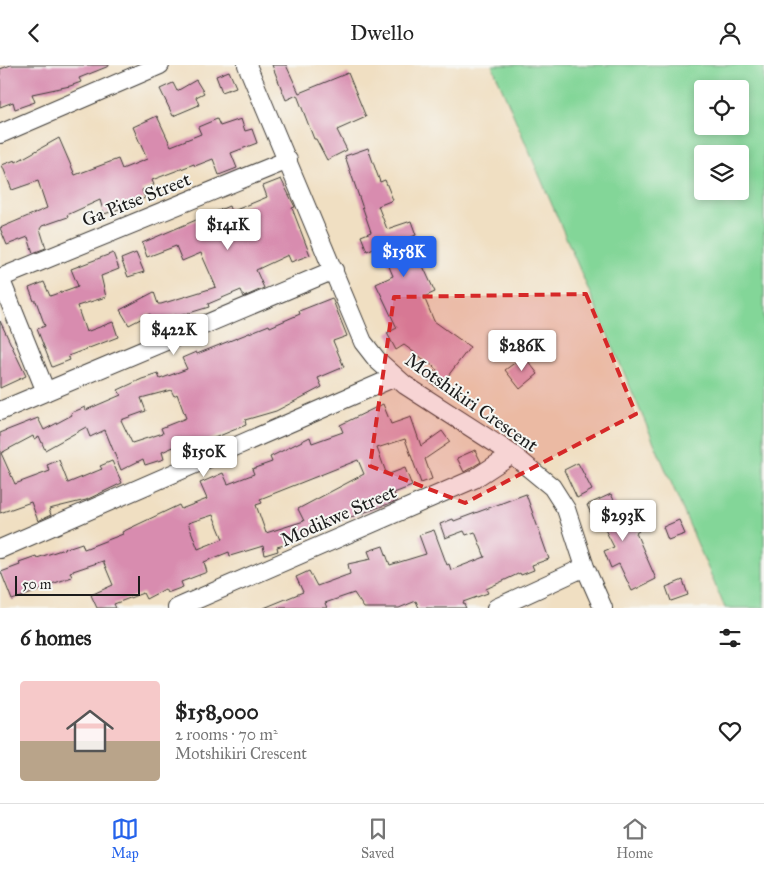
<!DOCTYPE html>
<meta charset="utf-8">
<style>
:root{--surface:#fff;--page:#f2f2f2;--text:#222;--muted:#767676;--line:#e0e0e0;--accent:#2563eb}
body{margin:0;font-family:"IM FELL Great Primer",serif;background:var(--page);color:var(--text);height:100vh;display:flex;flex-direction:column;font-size:19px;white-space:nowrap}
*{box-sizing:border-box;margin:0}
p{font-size:16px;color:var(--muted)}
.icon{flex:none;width:28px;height:28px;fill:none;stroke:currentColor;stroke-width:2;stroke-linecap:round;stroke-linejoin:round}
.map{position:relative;height:543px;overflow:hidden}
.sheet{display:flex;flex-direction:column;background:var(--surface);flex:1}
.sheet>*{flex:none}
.buttons{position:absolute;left:694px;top:15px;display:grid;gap:10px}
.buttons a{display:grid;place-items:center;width:55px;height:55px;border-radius:5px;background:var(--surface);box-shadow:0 2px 8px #0003;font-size:25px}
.scale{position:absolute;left:15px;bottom:12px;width:125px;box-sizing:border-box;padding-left:5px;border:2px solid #1c1c1c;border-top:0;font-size:14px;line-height:18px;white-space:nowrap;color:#1c1c1c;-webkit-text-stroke:4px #f6f6f2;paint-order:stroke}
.price{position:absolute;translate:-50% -42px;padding:0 11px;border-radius:5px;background:#fff;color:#222;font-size:16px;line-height:32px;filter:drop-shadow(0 1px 2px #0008)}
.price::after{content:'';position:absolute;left:50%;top:30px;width:15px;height:11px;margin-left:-8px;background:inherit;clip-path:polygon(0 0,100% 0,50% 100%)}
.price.on{background:var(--accent);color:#fff}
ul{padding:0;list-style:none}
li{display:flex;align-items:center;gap:15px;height:125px;padding:0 20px}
li span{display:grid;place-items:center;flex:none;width:140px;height:100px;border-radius:5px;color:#555}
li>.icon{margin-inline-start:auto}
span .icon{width:60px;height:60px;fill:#fffc;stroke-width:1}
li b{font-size:21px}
h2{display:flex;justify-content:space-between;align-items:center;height:60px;padding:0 20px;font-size:21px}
header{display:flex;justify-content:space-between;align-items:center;height:65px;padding:0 20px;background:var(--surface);font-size:22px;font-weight:600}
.tabs{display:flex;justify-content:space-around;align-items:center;height:70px;border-top:1px solid var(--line);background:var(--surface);font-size:14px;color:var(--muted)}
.tabs a{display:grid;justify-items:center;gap:2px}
.tabs .on{color:var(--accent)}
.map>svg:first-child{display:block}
</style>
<header><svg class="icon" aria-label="back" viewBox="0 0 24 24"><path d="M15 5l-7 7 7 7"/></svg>Dwello<svg class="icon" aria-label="person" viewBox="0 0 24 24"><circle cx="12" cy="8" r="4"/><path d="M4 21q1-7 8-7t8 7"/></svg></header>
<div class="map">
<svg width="764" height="543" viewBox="0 0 764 543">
<rect width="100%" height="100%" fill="#f6f6f2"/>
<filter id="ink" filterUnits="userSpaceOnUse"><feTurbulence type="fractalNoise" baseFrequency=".02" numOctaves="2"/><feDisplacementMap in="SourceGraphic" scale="10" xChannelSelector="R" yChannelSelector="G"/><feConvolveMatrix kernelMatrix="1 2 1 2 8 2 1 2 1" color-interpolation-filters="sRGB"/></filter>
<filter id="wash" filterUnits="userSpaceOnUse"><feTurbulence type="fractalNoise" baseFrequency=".0096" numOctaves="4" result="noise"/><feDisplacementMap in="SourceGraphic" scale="20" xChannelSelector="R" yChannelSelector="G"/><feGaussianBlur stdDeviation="1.12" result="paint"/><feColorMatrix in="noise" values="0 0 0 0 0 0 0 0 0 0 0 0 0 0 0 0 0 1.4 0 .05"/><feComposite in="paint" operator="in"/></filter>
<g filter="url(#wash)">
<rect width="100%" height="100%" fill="#f0dfc2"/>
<path fill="#83d698" stroke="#50795a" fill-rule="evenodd" d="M492 0H764V543H725ZM702 24H740V61H702ZM702 89H740V126H702Z"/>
<g id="blocks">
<path fill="#d88caf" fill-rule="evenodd" d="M11 0H109V1L79 13 81 17 70 21 32 29 35 37 15 44 13 37 0 42V4Z
M272 0H286L299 28 348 8 366 52 337 65 347 85 327 95 316 74H314L297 30 286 35Z
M229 6 236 22 222 27 216 11Z
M196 15 204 28 196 32 199 40 173 51 160 24 173 18 177 26Z
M157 51 171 81 201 69 198 62 217 54 220 61 241 54 245 66 252 64 257 78 231 88 237 103 219 110 213 94 195 101 194 99 152 115 154 120 142 125 145 133 114 146 104 149 100 135 67 150 68 152 42 161 40 164 46 183 38 186 33 188 28 172 7 180 0 163 47 143 38 116 12 125 2 100 15 95 16 97 59 73 75 110 118 94 122 104 147 94 133 62Z
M368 83 380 117 385 115 393 135 378 141 387 164 411 156 416 170 407 174 418 200 422 199 435 227 424 232 434 256 470 282 438 324 428 315 437 304 404 280 396 285 387 268 397 263 376 219 393 211 380 180 367 186 361 171 371 167 345 91Z
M281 114 295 142 292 143 310 190 291 197 288 190 256 205 264 223 244 232 241 225 208 239 209 242 176 252 175 250 154 258 150 249 129 260 120 245 154 227 158 239H161L216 222 201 188 182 196 176 181 147 192 142 178 229 141 231 147 267 132 263 121Z
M113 188 119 204 101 211 106 232 77 241 86 267 113 257 118 272 68 291 70 295 52 302 37 264 45 261 36 236H34L29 223 44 217 50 231 78 221 71 204Z
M136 188 144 207 128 212 121 194Z
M332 233 347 271 333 276 344 302 318 313 322 322 276 346 245 355 246 360 207 376 208 378 196 382 192 374 162 387 164 394 145 400 143 394 121 405 105 365 90 372 86 362 45 385 39 371 34 374 33 371 1 388 15 419 50 406 47 400 59 395 68 418 102 404 100 401 112 396 122 418 86 435 49 444 51 450 38 456 31 437 0 448V368L38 353 44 365 72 350 71 348 85 342 86 345 121 330 118 325 142 314 158 309 160 314 187 304 182 293 196 287 197 289 269 260 270 262 300 249 299 246ZM171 325 174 331 177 329 186 353 161 363 163 368 132 378 121 355 146 346 141 333Z
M0 256 26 311 0 323Z
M524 291 538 309 520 324 505 305Z
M383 339 391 359 411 352 421 381 442 366 450 377 425 394 432 414 421 418 405 374 377 383 387 410 405 403 412 421 394 428 397 436 328 460 327 458 297 474 298 476 277 482 278 486 265 490 263 481 230 491 229 487 204 497 207 507 181 517 183 522 167 528 165 524 146 534 143 528 114 539 116 543H97L91 530 113 520 103 496 70 507 72 512 46 521 47 523 12 535 1 507 20 500 19 497 36 491 37 493 82 478 84 484 87 483 123 469 122 467 179 440 181 444 207 434 200 418 223 408 228 419 254 409 252 404 272 397 270 392 310 372 312 378 343 367 340 360ZM358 395 364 409 298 444 304 456 266 468 256 440 262 438 260 434ZM213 450 223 474 198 484 188 458Z
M475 385 481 397 464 407 457 393Z
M578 398 592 425 577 433 564 405Z
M526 429 549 494 532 500 534 505 521 510 520 508 486 524 488 528 463 537 466 543H419L416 536 399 543H364L354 528 325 538 327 543H264L303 527 296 512 309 506 317 521 350 509 348 499 371 494 368 486 383 481 390 500 426 489 419 470 434 465 447 500 449 499 451 505 485 492 475 467 466 470 464 466 445 473 440 459 453 454 454 456Z
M611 429 621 450 631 445 639 466 636 468 656 514 632 526 619 499 611 503 604 486 614 482 599 453 594 455 587 440Z
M679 455 685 469 668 475 663 462Z
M683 515 688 530 671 536 666 522Z"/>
</g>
</g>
<g filter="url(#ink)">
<use href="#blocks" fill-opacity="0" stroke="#3c3935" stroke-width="1"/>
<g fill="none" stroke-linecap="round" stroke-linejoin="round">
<g stroke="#3c3935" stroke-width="20">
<path id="street" d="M247 0 363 277 377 295 405 320 512 389 552 422 566 444 585 502 603 543
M0 69 160 0
M0 213 288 95
M0 213 46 327
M0 346 334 205
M0 484 395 312
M177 543 474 414 512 389
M496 543 585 502"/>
</g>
<use href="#street" stroke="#fff" stroke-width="18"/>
</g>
</g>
<path fill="#d62828" fill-opacity="0.2" stroke="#d62828" stroke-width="4" stroke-dasharray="10 6" stroke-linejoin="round" d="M586 229 636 349 465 438 370 401 394 232Z"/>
<g text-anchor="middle" stroke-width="4" stroke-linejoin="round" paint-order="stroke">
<g font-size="19" fill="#1c1c1c" stroke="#f6f6f2">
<text transform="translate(136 134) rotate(-22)" y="7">Ga Pitse Street</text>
<text transform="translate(472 337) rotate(35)" y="7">Motshikiri Crescent</text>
<text transform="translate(338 450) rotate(-24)" y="7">Modikwe Street</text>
</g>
</g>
</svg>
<div class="buttons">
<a><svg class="icon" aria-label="locate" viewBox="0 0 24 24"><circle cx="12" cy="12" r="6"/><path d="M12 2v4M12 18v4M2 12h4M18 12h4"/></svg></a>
<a><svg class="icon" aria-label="layers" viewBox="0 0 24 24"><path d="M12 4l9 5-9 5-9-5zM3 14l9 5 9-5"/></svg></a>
</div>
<div class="scale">50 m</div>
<b class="price" style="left:228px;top:186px">$141K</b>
<b class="price on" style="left:404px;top:213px">$158K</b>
<b class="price" style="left:174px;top:291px">$422K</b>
<b class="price" style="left:522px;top:307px">$286K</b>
<b class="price" style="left:204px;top:413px">$150K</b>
<b class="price" style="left:623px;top:477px">$293K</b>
</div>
<section class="sheet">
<h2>6 homes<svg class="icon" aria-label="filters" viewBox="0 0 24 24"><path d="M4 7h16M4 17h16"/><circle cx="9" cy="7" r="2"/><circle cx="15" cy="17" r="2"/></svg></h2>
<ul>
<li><span style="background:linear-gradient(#f6c9c9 60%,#b9a48a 0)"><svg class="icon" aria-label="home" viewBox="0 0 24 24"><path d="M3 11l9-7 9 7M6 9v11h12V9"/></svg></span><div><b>$158,000</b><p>2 rooms · 70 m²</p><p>Motshikiri Crescent</p></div><svg class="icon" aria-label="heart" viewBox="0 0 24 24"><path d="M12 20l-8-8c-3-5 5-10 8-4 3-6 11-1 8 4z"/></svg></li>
</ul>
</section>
<nav class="tabs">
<a class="on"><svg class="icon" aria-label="map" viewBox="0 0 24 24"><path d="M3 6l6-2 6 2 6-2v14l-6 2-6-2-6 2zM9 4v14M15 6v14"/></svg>Map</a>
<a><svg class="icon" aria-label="saved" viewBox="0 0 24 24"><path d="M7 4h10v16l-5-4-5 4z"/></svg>Saved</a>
<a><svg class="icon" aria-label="home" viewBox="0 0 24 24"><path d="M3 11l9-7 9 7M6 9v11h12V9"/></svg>Home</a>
</nav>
